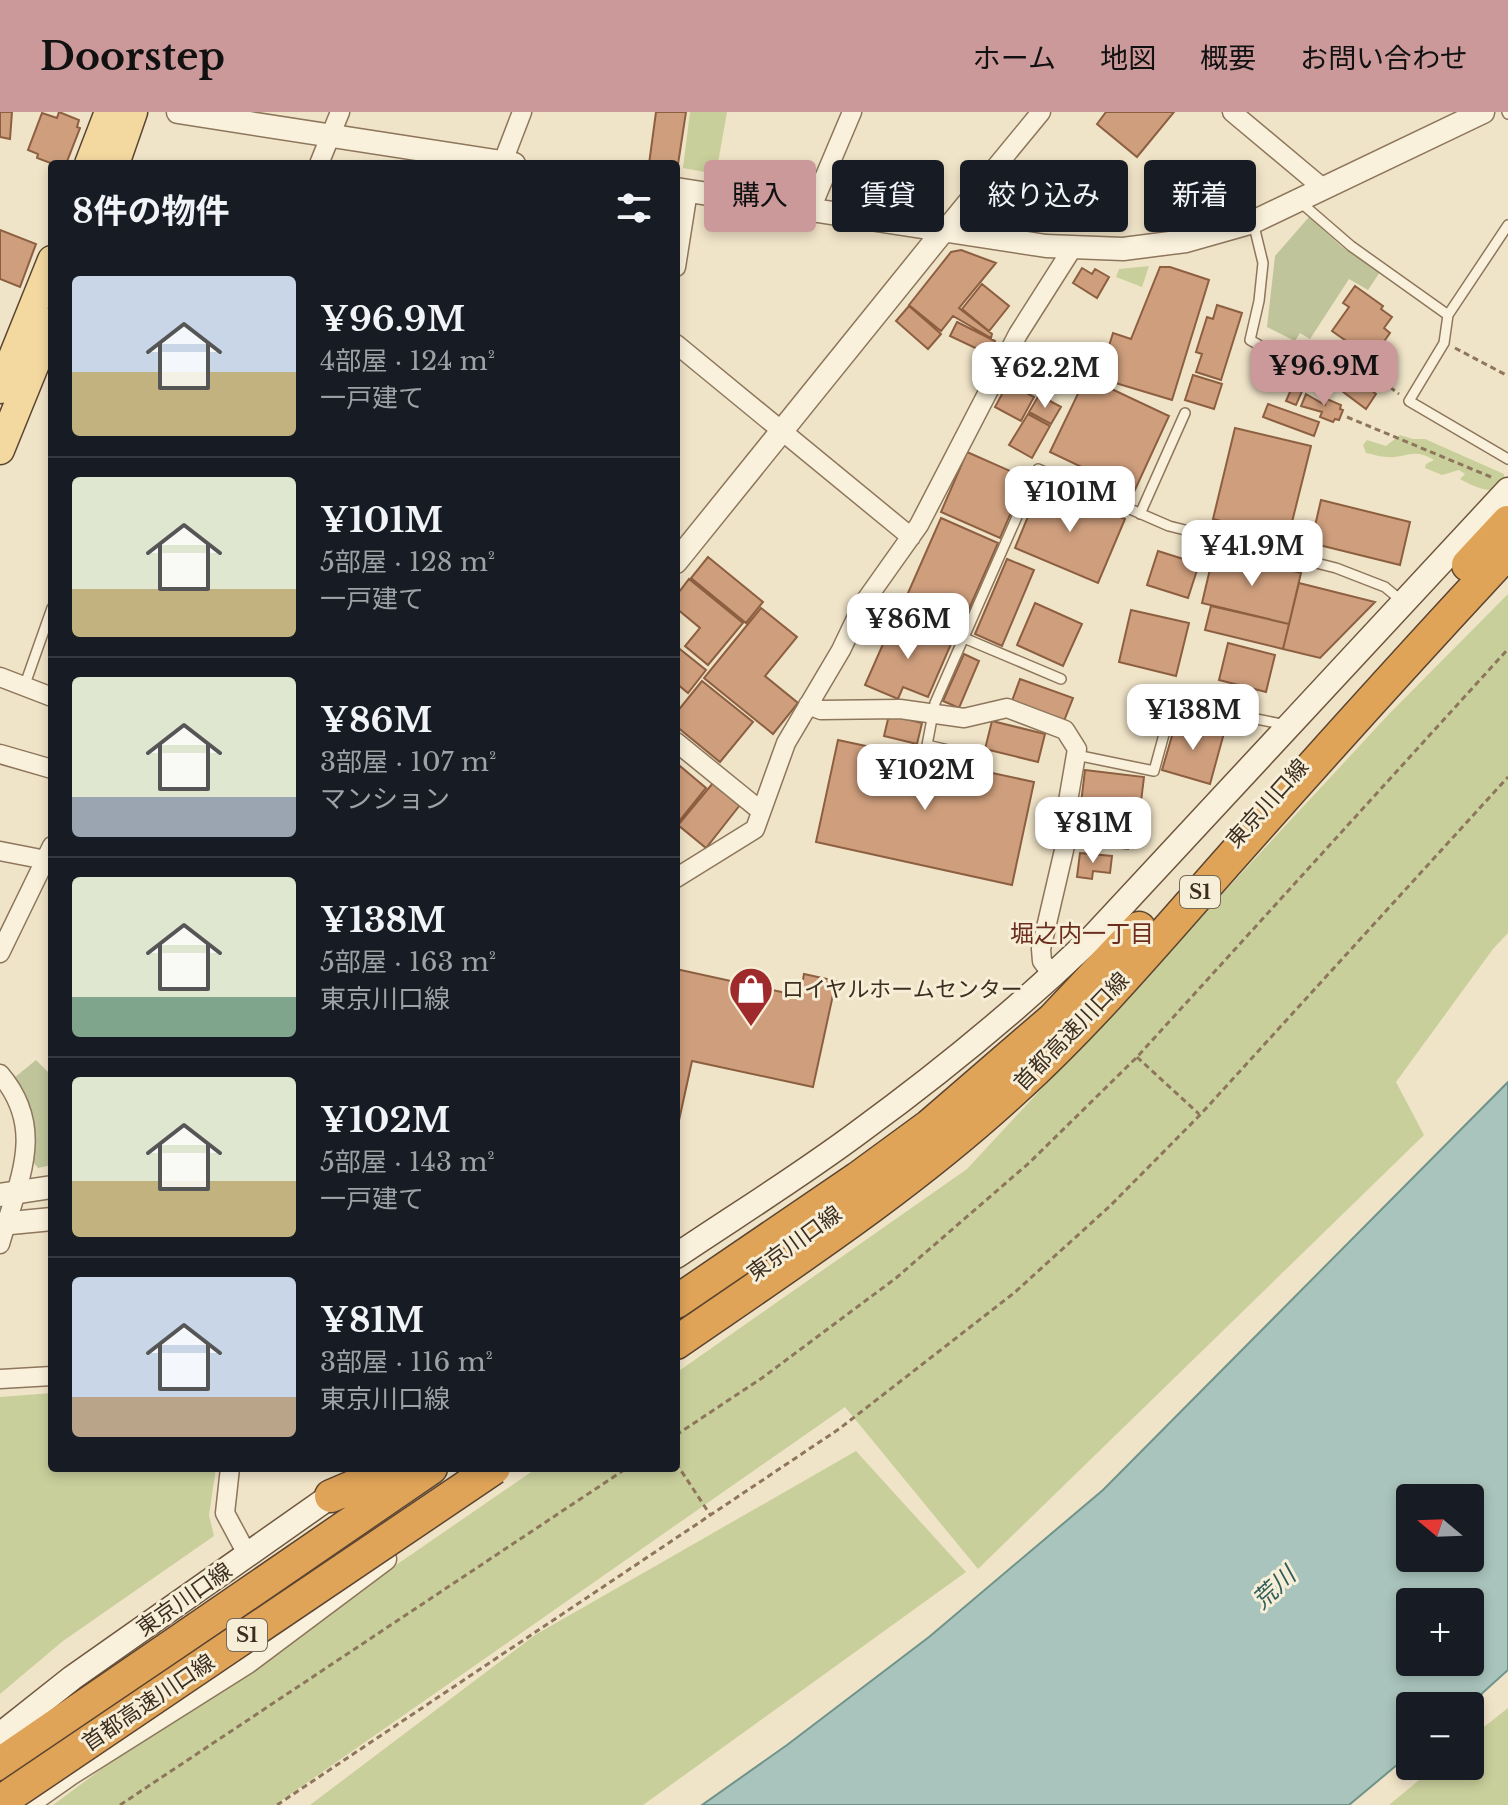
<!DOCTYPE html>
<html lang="ja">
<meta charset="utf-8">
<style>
:root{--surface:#171b24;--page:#242831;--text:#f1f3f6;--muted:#9ea1a6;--line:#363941;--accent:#cc999b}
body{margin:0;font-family:"Libre Baskerville","Noto Sans JP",serif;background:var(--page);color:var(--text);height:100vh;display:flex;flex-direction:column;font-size:30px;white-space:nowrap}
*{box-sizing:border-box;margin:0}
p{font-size:26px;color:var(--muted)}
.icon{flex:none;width:44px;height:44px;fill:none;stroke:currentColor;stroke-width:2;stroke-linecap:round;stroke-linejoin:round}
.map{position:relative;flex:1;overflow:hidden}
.side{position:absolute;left:48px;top:48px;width:632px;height:1312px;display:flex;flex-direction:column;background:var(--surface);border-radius:8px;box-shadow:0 4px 12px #0003}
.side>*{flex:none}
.banner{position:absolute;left:704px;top:48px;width:684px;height:72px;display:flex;gap:16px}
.needle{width:52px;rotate:289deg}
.buttons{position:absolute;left:1396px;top:1372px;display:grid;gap:16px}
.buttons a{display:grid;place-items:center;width:88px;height:88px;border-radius:8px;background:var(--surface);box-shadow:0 4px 12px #0003;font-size:40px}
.price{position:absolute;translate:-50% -68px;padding:0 18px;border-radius:16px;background:#fff;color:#222;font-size:26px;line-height:52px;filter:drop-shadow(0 2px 4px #0008)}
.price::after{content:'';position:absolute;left:50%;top:48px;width:24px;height:18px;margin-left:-12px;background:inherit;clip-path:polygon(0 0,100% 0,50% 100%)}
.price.active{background:var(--accent);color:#111}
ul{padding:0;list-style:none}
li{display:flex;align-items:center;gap:24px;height:200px;padding:0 24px}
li+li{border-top:2px solid var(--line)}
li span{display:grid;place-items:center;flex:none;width:224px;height:160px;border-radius:8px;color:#555}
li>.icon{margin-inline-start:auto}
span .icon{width:96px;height:96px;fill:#fffc;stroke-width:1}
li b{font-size:34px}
h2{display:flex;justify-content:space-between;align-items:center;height:96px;padding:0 24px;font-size:34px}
.tag{padding:0 28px;border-radius:8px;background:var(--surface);box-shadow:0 4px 12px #0003;font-size:28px;line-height:72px}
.tag.active{background:var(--accent);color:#111}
header{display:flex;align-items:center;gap:48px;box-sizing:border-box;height:112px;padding:0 40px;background:var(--accent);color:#111}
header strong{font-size:38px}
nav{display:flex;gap:44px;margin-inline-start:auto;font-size:28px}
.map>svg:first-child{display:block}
</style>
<header>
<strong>Doorstep</strong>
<nav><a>ホーム</a><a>地図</a><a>概要</a><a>お問い合わせ</a></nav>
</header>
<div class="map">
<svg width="1508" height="1693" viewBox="0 0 1508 1693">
<rect width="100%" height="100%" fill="#f0e4c8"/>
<path fill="#c9cf9b" d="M690 0H727L716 62 683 56Z
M1149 154 1142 175 1116 165 1119 157Z
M1400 323 1413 327H1425L1504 362V366C1500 369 1498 374 1494 377 1486 381 1467 371 1460 367L1465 362 1459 358 1442 363 1425 356 1426 352 1434 348C1412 335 1406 347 1387 345 1380 345 1373 342 1366 341L1363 333 1367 328 1386 334Z
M1508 482V821L1493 837 1396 970 1424 1023 978 1457 845 1295 275 1693H53L123 1641 537 1356H676V1261L967 1057 1389 602Z
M52 1281V1356H216L209 1403 214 1424 63 1529 0 1582V1285Z
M856 1339 966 1460 643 1693H310L535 1523Z
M1508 1596V1693H1389L1436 1654H1470V1626Z"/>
<path fill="#bfc49a" d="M1309 105 1342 135 1380 160 1368 178 1349 167 1310 227 1300 221 1295 229 1267 215 1275 144Z
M36 948 52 964V1053L38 1056 32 1049C42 1019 30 991 14 966Z"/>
<path fill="#a9c4bc" stroke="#6f938a" stroke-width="2" fill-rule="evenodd" d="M1508 970V1558L1468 1594H1410V1642L1349 1693H702L787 1633 929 1525 1103 1378ZM1410 1386H1470V1446H1410ZM1410 1490H1470V1550H1410Z"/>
<path fill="#cf9f7d" stroke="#8d5f41" stroke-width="2" d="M0 0H12L10 27 0 25Z
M59 0 79 8 77 15 80 16 66 52H53L37 46 38 42 28 38 42 1 57 6Z
M656 0H686L677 59 676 52H649Z
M1106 0H1174L1137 45 1097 12Z
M0 118 36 132 20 175 0 167Z
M961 138 996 151 959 196 992 222 991 226 953 204 941 219 909 193 951 140Z
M1160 155H1170L1209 168 1172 288 1099 266 1113 221 1131 227Z
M1082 156 1092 162 1095 157 1109 165 1097 186 1073 171Z
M982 172 1009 194 989 219 962 197Z
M1355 174 1383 194 1381 197 1392 205 1384 216 1390 221 1380 235 1375 231 1371 236 1383 245 1374 263 1371 268 1368 266 1363 272 1376 282 1366 297 1322 264 1349 231 1332 219 1349 195 1343 191Z
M1217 193 1242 201 1221 268 1196 260 1202 242 1196 240 1207 205 1213 207Z
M909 194 941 222 928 237 896 209Z
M957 210 995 229 988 242 950 224Z
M1193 263 1222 272 1214 297 1185 288Z
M1086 265 1169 304 1134 380 1050 340Z
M1008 271 1034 285 1021 309 995 295Z
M1293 273 1303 277 1296 293 1286 289Z
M1306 282 1325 293 1327 287 1341 293 1340 297 1343 298 1339 308 1335 307 1333 310 1320 305 1322 300 1301 294Z
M1039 283 1061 295 1051 312 1029 300Z
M1268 292 1319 310 1314 324 1263 305Z
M1028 302 1050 314 1032 346 1009 333Z
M1235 316 1311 334 1288 426 1213 407Z
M967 340 1026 366 1000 426 941 400Z
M1041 373 1125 407 1098 471 1015 436Z
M1321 388 1410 410 1400 453 1311 431Z
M941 406 998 431 958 522 901 497Z
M1158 439 1199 452 1188 486 1147 473Z
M1214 440 1301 461 1289 512 1202 491Z
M708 445 763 490 746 511 691 466Z
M1007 447 1034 458 1002 534 975 522Z
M689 467 743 511 708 553 685 534 700 516 676 496V484Z
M1299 471 1375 490 1320 546 1283 537Z
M1035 491 1082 512 1063 554 1017 533Z
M1211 494 1289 512 1283 537 1205 518Z
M761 496 797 525 765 564 798 591 773 622 704 566Z
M1131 498 1189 511 1176 564 1119 550Z
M894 507 951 532 928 585 903 575 898 587 865 573Z
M1228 531 1275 543 1266 580 1219 568Z
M676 534 706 558 688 581 676 571Z
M964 542 979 549 959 596 943 589Z
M1020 567 1073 586 1064 609 1012 589Z
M702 569 753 610 720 650 676 614V601Z
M889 603 922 611 917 632 884 624Z
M992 609 1045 622 1038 650 985 637Z
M1182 609 1224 621 1210 672 1162 658 1174 617Z
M838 628 1034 670 1012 773 816 730Z
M680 654 706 676 677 712 676 659Z
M1085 658 1144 665 1137 722 1078 716Z
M713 671 740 693 706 736 678 713Z
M1080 718 1129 724 1128 737 1079 731Z
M1080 741 1112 744 1110 761 1093 759 1092 767 1077 765Z
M676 857 800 884 804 862 836 869 813 975 692 949 676 1022Z"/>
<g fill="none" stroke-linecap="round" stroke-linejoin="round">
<g stroke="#8d765c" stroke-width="12">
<path id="service" d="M1507 0 1508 2
M1299 89 1351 134 1448 203
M1253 110 1263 151 1259 189 1250 228 1305 259
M1508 113 1448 203 1444 231 1409 289 1508 347
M1140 402 1185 301
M964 526 1061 567
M24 575 52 496
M961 641 927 633 935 591 1038 357 1169 414 1336 456 1385 475 1403 490
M1076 643 1154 659 1166 615 1188 593 1286 613"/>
</g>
<g stroke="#8d765c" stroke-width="21">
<path id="minor" d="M1232 0 1324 77
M319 52 340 0
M502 52 522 0
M811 97 852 0
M944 118 1041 0
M676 155 688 79
M676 232 911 425
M0 565 52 585
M808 593 821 598 900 597 964 606 1007 596 1065 618 1077 637 1067 695 1068 721 1041 837 1042 849 1053 864
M676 630 761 699
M0 642 52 657
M0 739 46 748
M676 766 755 717 786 631 841 538 863 492 919 413 1018 222 1072 137
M0 841 52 734
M0 962C48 1018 17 1071 0 1132
M0 1267 52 1264
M230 1356 225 1401 247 1442"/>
</g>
<g stroke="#8d765c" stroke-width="25">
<path id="tertiary" d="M178 0 514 52
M676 77 1046 134 1123 137 1186 129 1253 110 1483 0
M676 450 944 118
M0 1083 52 1075
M0 1112 52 1107
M26 1693 70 1662 246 1551 385 1447"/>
</g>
<g stroke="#6f573f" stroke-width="27">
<path id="secondary" d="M796 1129 861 1083
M676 1144C737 1103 800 1064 859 1020 940 961 1018 897 1090 828L1508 378
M0 1623 72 1566 345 1374"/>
</g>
<g stroke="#5b4430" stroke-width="31">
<path id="primary" d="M89 52 109 0
M115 52 133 0
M0 277 52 148
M0 338 52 210"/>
</g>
<g stroke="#5b4430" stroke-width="35">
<path id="motorway" d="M1468 453 1508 410
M676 1190 858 1066 929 1014 1053 907 1139 816
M676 1231C792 1151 910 1074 1014 978 1091 908 1159 827 1228 749 1320 645 1413 542 1508 440
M331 1384 397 1356
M0 1652 431 1356"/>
</g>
<path stroke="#8d765c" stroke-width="3" stroke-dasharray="6 4" stroke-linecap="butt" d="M1455 236 1508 264
M1374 263 1399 282
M1347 305 1491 365
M1137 945 1199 1002
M676 1323 762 1266 896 1166 1029 1051 1137 945 1508 537
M676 1351 711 1404
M120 1693 627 1356
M277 1693 839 1317 1014 1181 1110 1094 1200 1003 1508 665"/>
<use href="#service" stroke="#faf1dc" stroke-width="9"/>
<use href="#minor" stroke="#faf1dc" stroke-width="18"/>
<use href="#tertiary" stroke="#faf1dc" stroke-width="22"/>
<use href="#secondary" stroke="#faf1dc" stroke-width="24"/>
<use href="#primary" stroke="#f3d9a0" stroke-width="28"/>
<use href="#motorway" stroke="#e0a458" stroke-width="32"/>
<g stroke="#5b4430" stroke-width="35" stroke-linecap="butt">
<path id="motorway-bridge" d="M0 1690 494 1356"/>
</g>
<use href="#motorway-bridge" stroke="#e0a458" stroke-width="32"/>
</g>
<defs>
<g id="shop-pin" transform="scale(2.3)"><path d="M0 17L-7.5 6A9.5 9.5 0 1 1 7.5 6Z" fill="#9e2a2b" stroke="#f7eed8"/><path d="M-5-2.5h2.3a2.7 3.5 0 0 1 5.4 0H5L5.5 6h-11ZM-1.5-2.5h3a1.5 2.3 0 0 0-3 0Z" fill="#fff"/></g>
</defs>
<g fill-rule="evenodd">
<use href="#shop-pin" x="751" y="877"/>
</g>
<g text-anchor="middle" stroke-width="6" stroke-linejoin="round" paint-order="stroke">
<g fill="#f7eed8" stroke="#756857" stroke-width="2">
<rect x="1180" y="764" width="40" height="32" rx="6"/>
<rect x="227" y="1507" width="40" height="32" rx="6"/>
</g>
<g font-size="20" font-weight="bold" fill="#3d2e20">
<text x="1200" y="787">S1</text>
<text x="247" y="1530">S1</text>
</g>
<g font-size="22" fill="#3d2e20" stroke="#f7eed8">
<text transform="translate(1267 691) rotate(-48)" y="8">東京川口線</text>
<text transform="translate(1071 919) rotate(-46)" y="8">首都高速川口線</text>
<text transform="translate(794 1131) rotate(-36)" y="8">東京川口線</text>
<text transform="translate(184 1487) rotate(-35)" y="8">東京川口線</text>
<text transform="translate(148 1590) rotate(-34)" y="8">首都高速川口線</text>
</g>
<g font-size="22" fill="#3d2e20" stroke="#f7eed8" text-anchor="start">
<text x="782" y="885">ロイヤルホームセンター</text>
</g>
<g font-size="24" fill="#6b2e1e" stroke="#f7eed8">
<text x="1082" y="830">堀之内一丁目</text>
</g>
<g font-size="24" font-style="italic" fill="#2f5d5a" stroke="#f7eed8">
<text transform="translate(1274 1476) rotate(-43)" y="8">荒川</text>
</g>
</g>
</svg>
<div class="buttons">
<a><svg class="needle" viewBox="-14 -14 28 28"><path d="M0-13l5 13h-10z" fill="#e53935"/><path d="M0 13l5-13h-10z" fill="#9ea1a6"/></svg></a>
<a>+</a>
<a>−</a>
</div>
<b class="price active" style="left:1324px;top:296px">¥96.9M</b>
<b class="price" style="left:1045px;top:298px">¥62.2M</b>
<b class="price" style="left:1070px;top:422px">¥101M</b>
<b class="price" style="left:1252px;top:476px">¥41.9M</b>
<b class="price" style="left:908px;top:549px">¥86M</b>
<b class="price" style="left:1193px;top:640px">¥138M</b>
<b class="price" style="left:925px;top:700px">¥102M</b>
<b class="price" style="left:1093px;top:753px">¥81M</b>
<div class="banner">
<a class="tag active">購入</a>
<a class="tag">賃貸</a>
<a class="tag">絞り込み</a>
<a class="tag">新着</a>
</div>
<section class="side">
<h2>8件の物件<svg class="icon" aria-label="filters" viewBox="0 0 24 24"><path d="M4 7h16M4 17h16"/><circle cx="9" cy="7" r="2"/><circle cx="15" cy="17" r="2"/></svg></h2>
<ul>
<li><span style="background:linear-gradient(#c9d6e8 60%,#c2b280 0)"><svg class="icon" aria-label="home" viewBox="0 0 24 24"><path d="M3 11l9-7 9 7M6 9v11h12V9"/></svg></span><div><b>¥96.9M</b><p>4部屋 · 124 m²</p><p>一戸建て</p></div></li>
<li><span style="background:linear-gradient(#dfe7d0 70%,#c2b280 0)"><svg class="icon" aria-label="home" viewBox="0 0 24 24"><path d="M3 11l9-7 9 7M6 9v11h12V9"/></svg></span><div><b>¥101M</b><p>5部屋 · 128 m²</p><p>一戸建て</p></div></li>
<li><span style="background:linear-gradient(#dfe7d0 75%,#9aa5b1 0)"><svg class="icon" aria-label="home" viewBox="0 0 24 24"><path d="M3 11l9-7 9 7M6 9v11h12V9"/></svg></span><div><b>¥86M</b><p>3部屋 · 107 m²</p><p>マンション</p></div></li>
<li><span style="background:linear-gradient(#dfe7d0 75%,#7fa58c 0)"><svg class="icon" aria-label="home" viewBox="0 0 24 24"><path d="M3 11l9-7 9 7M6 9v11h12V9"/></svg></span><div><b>¥138M</b><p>5部屋 · 163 m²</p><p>東京川口線</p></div></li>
<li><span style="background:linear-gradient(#dfe7d0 65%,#c2b280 0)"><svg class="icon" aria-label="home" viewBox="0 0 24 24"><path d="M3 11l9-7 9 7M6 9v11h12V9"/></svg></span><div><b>¥102M</b><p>5部屋 · 143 m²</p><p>一戸建て</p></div></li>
<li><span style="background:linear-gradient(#c9d6e8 75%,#b9a48a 0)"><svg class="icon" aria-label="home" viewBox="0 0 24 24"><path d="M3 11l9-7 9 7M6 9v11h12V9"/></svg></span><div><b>¥81M</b><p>3部屋 · 116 m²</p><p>東京川口線</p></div></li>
</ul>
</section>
</div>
